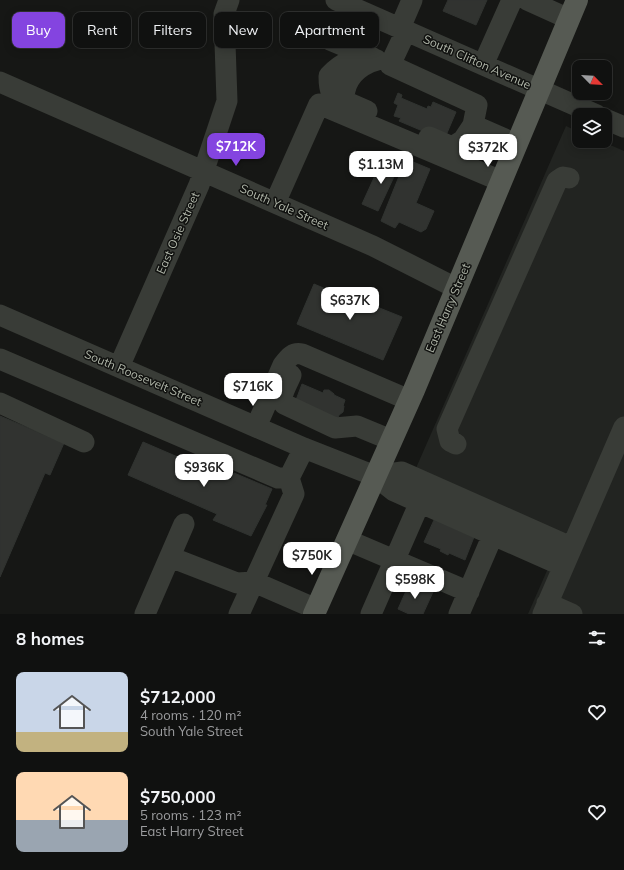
<!DOCTYPE html>
<meta charset="utf-8">
<style>
:root{--surface:#101110;--page:#191a19;--text:#f1f3f6;--muted:#9c9d9f;--line:#303130;--accent:#8444e0}
body{margin:0;font-family:Mulish,sans-serif;background:var(--page);color:var(--text);height:100vh;display:flex;flex-direction:column;font-size:15px;white-space:nowrap}
*{box-sizing:border-box;margin:0}
p{font-size:13px;color:var(--muted)}
.icon{flex:none;width:22px;height:22px;fill:none;stroke:currentColor;stroke-width:2;stroke-linecap:round;stroke-linejoin:round}
.map{position:relative;height:614px;overflow:hidden}
.side{display:flex;flex-direction:column;background:var(--surface);flex:1}
.side>*{flex:none}
.guide{position:absolute;left:12px;top:12px;width:400px;height:36px;display:flex;gap:8px}
.needle{width:26px;rotate:114deg}
.fabs{position:absolute;left:572px;top:60px;display:grid;gap:8px}
.fabs a{display:grid;place-items:center;width:40px;height:40px;border-radius:8px;background:var(--surface);box-shadow:0 2px 10px #0003,0 0 0 1px var(--line);font-size:20px}
.price{position:absolute;translate:-50% -34px;padding:0 9px;border-radius:8px;background:#fff;color:#222;font-size:13px;line-height:26px;filter:drop-shadow(0 1px 2px #0008)}
.price::after{content:'';position:absolute;left:50%;top:24px;width:12px;height:9px;margin-left:-6px;background:inherit;clip-path:polygon(0 0,100% 0,50% 100%)}
.price.selected{background:var(--accent);color:#fff}
ul{padding:0;list-style:none}
li{display:flex;align-items:center;gap:12px;height:100px;padding:0 16px}
li span{display:grid;place-items:center;flex:none;width:112px;height:80px;border-radius:8px;color:#555}
li>.icon{margin-inline-start:auto}
span .icon{width:48px;height:48px;fill:#fffc;stroke-width:1}
li b{font-size:17px}
h2{display:flex;justify-content:space-between;align-items:center;height:48px;padding:0 16px;font-size:17px}
.pill{padding:0 14px;border-radius:8px;background:var(--surface);box-shadow:0 2px 10px #0003,0 0 0 1px var(--line);font-size:14px;line-height:36px}
.pill.selected{background:var(--accent);color:#fff}
.map>svg:first-child{display:block}
</style>
<div class="map">
<svg width="624" height="614" viewBox="0 0 624 614">
<rect width="100%" height="100%" fill="#161715"/>
<path fill="#222421" d="M566 126 579 132V141H601L624 151V614H528L549 566 402 500Z"/>
<path fill="#313330" stroke="#303330" d="M448 0H487L476 25 443 11Z
M398 93 402 95 401 98 427 109 428 106 431 107 433 102 456 112 444 140 399 121 401 118 394 116 398 105 394 103Z
M383 158 399 166 378 211 362 204Z
M406 159 430 169 416 203 434 211 426 229 421 232 399 222 395 228 381 221Z
M314 284 361 304 362 300 359 291 369 288 377 307 402 317 383 360 297 324Z
M302 384 323 393 324 390H329L334 394V395L345 400 343 406H344L343 412 339 415 336 422 296 400Z
M0 416 64 443 50 475 45 473 0 577Z
M143 442 231 480 234 473 272 489 265 505H267L251 536 213 520 217 514 128 475Z
M434 520 474 537 465 560 449 553 448 555 440 551 441 549 424 542Z
M410 582 433 592 423 614H409L398 609Z"/>
<g fill="none" stroke-linecap="round" stroke-linejoin="round">
<path stroke="#393c37" stroke-width="21" d="M336 0 597 115
M527 0 569 19
M400 28 412 0
M406 31 390 65 477 105 473 125 516 144
M330 40 373 58
M483 65 512 0
M0 82 373 246 456 288
M344 101C330 96 329 90 329 76 343 61 350 60 370 62
M367 111 344 101C343 80 358 65 377 60
M605 119 624 127
M429 137 452 147 463 140 473 125
M275 203 319 104 501 181
M0 315 304 448 375 476 394 491 563 566
M0 359 278 478H289
M119 367 199 185 227 101 224 14 229 0
M291 375C288 383 279 396 284 404L335 428 357 426 391 440
M0 403 84 442
M256 427 283 365C289 357 293 352 302 354L409 400
M456 444 450 441 447 429 557 181 563 177 569 178
M375 476 402 472 571 547
M347 540 469 592
M170 557 237 583 254 582 316 609
M547 603 572 614
M145 614 184 524
M239 614 294 494 289 478 304 448
M371 614 420 502
M459 614 498 523
M543 614 624 427"/>
<path stroke="#565a53" stroke-width="22" d="M314 614 414 390 577 0"/>
</g>
<g text-anchor="middle" stroke-width="3" stroke-linejoin="round" paint-order="stroke">
<g font-size="12" fill="#b0b6a9" stroke="#111210">
<text transform="translate(477 62) rotate(24)" y="4">South Clifton Avenue</text>
<text transform="translate(284 207) rotate(24)" y="4">South Yale Street</text>
<text transform="translate(178 233) rotate(-66)" y="4">East Osie Street</text>
<text transform="translate(448 308) rotate(-67)" y="4">East Harry Street</text>
<text transform="translate(143 378) rotate(23)" y="4">South Roosevelt Street</text>
</g>
</g>
</svg>
<div class="fabs">
<a><svg class="needle" viewBox="-14 -14 28 28"><path d="M0-13l5 13h-10z" fill="#e53935"/><path d="M0 13l5-13h-10z" fill="#9c9d9f"/></svg></a>
<a><svg class="icon" aria-label="layers" viewBox="0 0 24 24"><path d="M12 4l9 5-9 5-9-5zM3 14l9 5 9-5"/></svg></a>
</div>
<b class="price selected" style="left:236px;top:167px">$712K</b>
<b class="price" style="left:488px;top:168px">$372K</b>
<b class="price" style="left:381px;top:185px">$1.13M</b>
<b class="price" style="left:350px;top:321px">$637K</b>
<b class="price" style="left:253px;top:407px">$716K</b>
<b class="price" style="left:204px;top:488px">$936K</b>
<b class="price" style="left:312px;top:576px">$750K</b>
<b class="price" style="left:415px;top:600px">$598K</b>
<div class="guide">
<a class="pill selected">Buy</a>
<a class="pill">Rent</a>
<a class="pill">Filters</a>
<a class="pill">New</a>
<a class="pill">Apartment</a>
</div>
</div>
<section class="side">
<h2>8 homes<svg class="icon" aria-label="filters" viewBox="0 0 24 24"><path d="M4 7h16M4 17h16"/><circle cx="9" cy="7" r="2"/><circle cx="15" cy="17" r="2"/></svg></h2>
<ul>
<li><span style="background:linear-gradient(#c9d6e8 75%,#c2b280 0)"><svg class="icon" aria-label="home" viewBox="0 0 24 24"><path d="M3 11l9-7 9 7M6 9v11h12V9"/></svg></span><div><b>$712,000</b><p>4 rooms · 120 m²</p><p>South Yale Street</p></div><svg class="icon" aria-label="heart" viewBox="0 0 24 24"><path d="M12 20l-8-8c-3-5 5-10 8-4 3-6 11-1 8 4z"/></svg></li>
<li><span style="background:linear-gradient(#ffd9b3 60%,#9aa5b1 0)"><svg class="icon" aria-label="home" viewBox="0 0 24 24"><path d="M3 11l9-7 9 7M6 9v11h12V9"/></svg></span><div><b>$750,000</b><p>5 rooms · 123 m²</p><p>East Harry Street</p></div><svg class="icon" aria-label="heart" viewBox="0 0 24 24"><path d="M12 20l-8-8c-3-5 5-10 8-4 3-6 11-1 8 4z"/></svg></li>
</ul>
</section>
